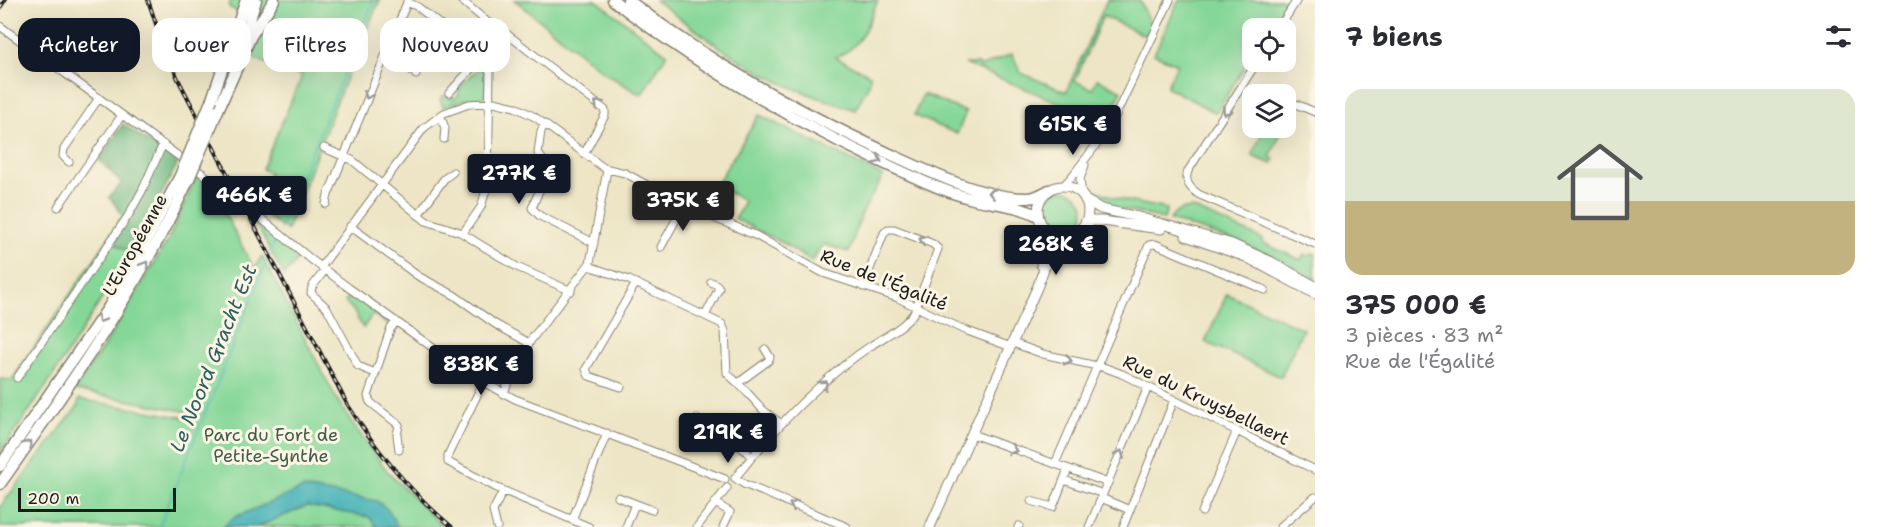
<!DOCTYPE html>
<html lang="fr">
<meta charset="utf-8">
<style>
:root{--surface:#fff;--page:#f2f2f3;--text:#2b2b33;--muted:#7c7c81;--line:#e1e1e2;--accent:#111827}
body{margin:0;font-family:"Shantell Sans",sans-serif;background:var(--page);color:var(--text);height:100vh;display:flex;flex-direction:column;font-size:22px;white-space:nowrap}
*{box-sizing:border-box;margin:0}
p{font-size:20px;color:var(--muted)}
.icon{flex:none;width:33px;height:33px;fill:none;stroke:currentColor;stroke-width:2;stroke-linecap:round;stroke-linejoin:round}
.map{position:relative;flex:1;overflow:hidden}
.sheet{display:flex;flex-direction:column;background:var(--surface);width:570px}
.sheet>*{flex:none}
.guide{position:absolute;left:18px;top:18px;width:570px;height:54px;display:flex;gap:12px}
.buttons{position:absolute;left:1242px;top:18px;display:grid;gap:12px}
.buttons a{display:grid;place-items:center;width:54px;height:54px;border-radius:12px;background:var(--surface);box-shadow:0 6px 24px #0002;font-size:30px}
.scale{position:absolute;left:18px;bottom:15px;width:158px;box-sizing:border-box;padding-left:6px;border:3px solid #1c1c1c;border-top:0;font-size:16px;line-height:21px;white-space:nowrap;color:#1c1c1c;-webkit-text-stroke:4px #fcf5e5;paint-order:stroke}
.price{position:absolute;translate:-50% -51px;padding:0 14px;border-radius:6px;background:var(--accent);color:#fff;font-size:20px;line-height:39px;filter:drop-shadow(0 2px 3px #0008)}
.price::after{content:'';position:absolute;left:50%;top:36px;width:18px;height:14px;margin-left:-9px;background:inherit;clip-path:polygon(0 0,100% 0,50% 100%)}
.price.active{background:#222;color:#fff}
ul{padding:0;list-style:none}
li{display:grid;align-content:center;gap:12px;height:318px;padding:0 30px}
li+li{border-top:2px solid var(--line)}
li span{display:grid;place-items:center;height:186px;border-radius:18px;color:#555}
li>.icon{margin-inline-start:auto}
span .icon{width:108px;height:108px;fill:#fffc;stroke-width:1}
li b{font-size:26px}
h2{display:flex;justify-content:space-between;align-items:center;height:72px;padding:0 30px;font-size:26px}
.pill{padding:0 21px;border-radius:18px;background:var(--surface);box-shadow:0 6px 24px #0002;font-size:21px;line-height:54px}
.pill.active{background:var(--accent);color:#fff}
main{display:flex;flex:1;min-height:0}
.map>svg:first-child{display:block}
</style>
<main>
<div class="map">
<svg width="1315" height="527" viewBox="0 0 1315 527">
<rect width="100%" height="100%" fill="#fcf5e5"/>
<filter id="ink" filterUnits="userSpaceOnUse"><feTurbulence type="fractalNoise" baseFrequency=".0167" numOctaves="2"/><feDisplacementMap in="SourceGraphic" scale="12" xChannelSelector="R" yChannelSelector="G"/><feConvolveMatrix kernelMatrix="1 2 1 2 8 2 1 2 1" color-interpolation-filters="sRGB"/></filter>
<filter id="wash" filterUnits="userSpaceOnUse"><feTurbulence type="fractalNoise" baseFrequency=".008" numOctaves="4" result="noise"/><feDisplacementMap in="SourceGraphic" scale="24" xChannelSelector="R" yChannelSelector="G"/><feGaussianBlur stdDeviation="1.35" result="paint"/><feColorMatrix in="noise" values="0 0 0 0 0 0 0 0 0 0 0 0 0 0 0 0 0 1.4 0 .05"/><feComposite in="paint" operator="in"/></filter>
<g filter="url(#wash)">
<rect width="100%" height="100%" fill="#ede5c5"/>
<path fill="#85d798" stroke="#507a5a" stroke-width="1.5" d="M231 0H380L353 60 287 230 268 217 279 192 263 187 270 173 262 169 302 76 250 57 265 28 229 7Z
M515 0H596L667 54 641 95 603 72Z
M655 0H878C868 23 861 49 835 57L870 75 869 84 855 110C828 101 799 92 773 79 731 58 692 27 655 0Z
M1107 0H1140L1151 26 1146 36 1103 16 1075 81 1092 89 1097 79 1122 91 1106 122 965 64H978L980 67 1012 54 1021 73 1066 92Z
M1179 0H1287L1269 28H1252V55L1216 113 1167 87 1177 64 1154 54Z
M481 66 484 68 486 81 485 97 464 100 443 107 440 99 444 95 453 99 458 96 461 85Z
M923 94 966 112 957 134 914 115Z
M759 115 883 176 861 215 849 252 823 244 812 262 781 242 735 219 744 201 716 185Z
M1264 128H1283L1270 157 1274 159 1272 164 1252 156Z
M197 176 216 191 207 206 224 212 254 269 262 256 336 398 352 423 388 472 443 527H0V507L78 406 79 399 187 418 194 413 74 390 104 346 168 240Z
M1093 189 1118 199 1167 209 1164 219 1099 204 1100 202 1091 191Z
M1042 211a21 21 0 1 1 42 0a21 21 0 1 1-42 0Z
M1192 208 1263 239V243L1301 260 1304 254 1308 256 1315 253V280L1242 243 1170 220C1174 211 1183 209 1192 208Z
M252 216 300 256 284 276Z
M108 239 131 253 47 385 0 453V379L12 380Z
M351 294 387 320 388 325 373 314 363 328 353 310 345 302Z
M1227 294 1303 329 1281 377 1205 342Z"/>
<path fill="#6cb880" stroke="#446a4e" stroke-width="1.5" d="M123 124 178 163 131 253 108 239 123 215 109 197 122 183 99 160Z"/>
<path fill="#3fb0b6" stroke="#2e6669" stroke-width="1.5" d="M304 488 377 501 388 510 398 527H377L369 517 307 506 257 527H223L233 518Z"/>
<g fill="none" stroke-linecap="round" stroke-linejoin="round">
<path stroke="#3fb0b6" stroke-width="1.5" d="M280 229 374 0
M159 527 277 236"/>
</g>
</g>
<g filter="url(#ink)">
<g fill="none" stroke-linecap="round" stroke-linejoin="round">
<g stroke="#848070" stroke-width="9">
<path id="minor" d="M461 0 497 30 507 34 605 110V115L584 154
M407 2 418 7 481 58 490 72 488 183 481 207 463 233
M0 26 236 198 312 260 349 288 474 377 515 399 725 479
M1279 28 1297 0
M384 58 410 68 416 75
M1257 62 1188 171C1184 182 1190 189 1200 195L1315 244
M449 93 481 58 501 32
M1286 100 1315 112
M440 115 445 128 444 139
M545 124 541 131 538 153 545 163V169L543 181 532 208 540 216 594 243
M324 148 352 160 426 221 460 232 517 267 571 291
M69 162 63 156 64 149 99 98
M1063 186 1073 175 1110 127 1170 0
M1082 195 1080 179 1085 165
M326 204 328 195 408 0
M58 207 122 115
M418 215 444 179 453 172
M350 226 418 276 454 295 495 324 529 343
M661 247 684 205
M589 266 629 280 722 324 725 331 727 373 744 389 763 410 781 424
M321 267 424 128 444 113 469 104 494 102 515 107 535 117 604 168 625 173 684 205 757 236 823 273 898 298 962 329 1011 347
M325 270 312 287 311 293 327 308 358 366 375 373
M863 287 884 233 888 229H894L933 244 938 249 916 307
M705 316 719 288 717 285 711 282
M396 321 390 330 368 396 370 402 399 425 397 435 399 450
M1013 343 1043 354 1106 368 1122 374 1315 470
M17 378 128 216 142 191 163 144
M483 383 448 455V462L495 487 589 527
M738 383 768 361 770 357 765 349
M621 387 589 376 586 369 636 283
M503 394 531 340 590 263 607 170
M697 419 707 427 730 437 752 457
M972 434 1108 483
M1055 464 1149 245 1155 244 1265 290
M735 478C774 429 819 380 872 345 887 335 910 324 917 307
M735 478 744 484 847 527
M1064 480 1103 494
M618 497 652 510
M1101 498 1130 510
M1031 501 1053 507 1068 469
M715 503 730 512 723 527
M1202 512 1237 431
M572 520 607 433
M497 527 493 511 503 491
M626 527 635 504
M697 527 727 488
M1018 527 1019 526
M1089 527 1148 387
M1123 527 1174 400
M1280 527 1315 497"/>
</g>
<g stroke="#848070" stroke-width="11">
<path id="major" d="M1038 211a25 25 0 1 1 50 0a25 25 0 1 1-50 0Z
M1085 200 1101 209 1138 217 1232 244 1270 261 1315 286
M1084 225 1092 221H1102L1161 229
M1186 236 1246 257 1315 294
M1041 265 1047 241 1045 229
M930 527 1036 290C1044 272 1048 248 1064 236"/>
</g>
<g stroke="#848070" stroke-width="13">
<path id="highway" d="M613 0C709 74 814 133 925 182 941 189 959 196 977 200 997 204 1021 206 1038 216
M628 0C709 63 798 111 890 154 929 172 984 199 1028 198 1035 198 1042 194 1049 190
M243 42 256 0
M212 99 246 0
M218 110 251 36 274 0
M0 466 108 308 139 255 180 176
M0 484C69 387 137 290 188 181"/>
</g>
<use href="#minor" stroke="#fff" stroke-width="7"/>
<use href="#major" stroke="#fff" stroke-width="9"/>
<use href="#highway" stroke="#fff" stroke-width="10"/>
<g stroke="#1c1c1c" stroke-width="4">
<path id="rail" d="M148 0 159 33 178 79 346 402C375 449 410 492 452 527
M0 8 5 0"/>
</g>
<use href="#rail" stroke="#fcf5e5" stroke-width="1.5" stroke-dasharray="4.5" stroke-linecap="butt"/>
<g stroke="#848070" stroke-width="13" stroke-linecap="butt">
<path id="highway-bridge" d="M180 176 212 99
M188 181 218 110"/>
</g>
<use href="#highway-bridge" stroke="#fff" stroke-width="10"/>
</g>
<defs><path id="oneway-chevron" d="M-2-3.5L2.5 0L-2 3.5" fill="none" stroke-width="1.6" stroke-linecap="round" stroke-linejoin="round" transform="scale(1.5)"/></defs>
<g stroke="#999">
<use href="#oneway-chevron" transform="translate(368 95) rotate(112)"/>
<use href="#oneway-chevron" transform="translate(598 104) rotate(-139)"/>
<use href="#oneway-chevron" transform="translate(1226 111) rotate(123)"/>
<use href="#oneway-chevron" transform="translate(878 160) rotate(27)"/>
<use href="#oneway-chevron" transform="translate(992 193) rotate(-167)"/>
<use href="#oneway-chevron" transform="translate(923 240) rotate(-158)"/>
<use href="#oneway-chevron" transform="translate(145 265) rotate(-60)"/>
<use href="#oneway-chevron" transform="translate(101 319) rotate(122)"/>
<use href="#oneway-chevron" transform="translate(1068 360) rotate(14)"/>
<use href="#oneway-chevron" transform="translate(824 384) rotate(-43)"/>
<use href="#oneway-chevron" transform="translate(28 444) rotate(-55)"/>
<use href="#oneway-chevron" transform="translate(1013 450) rotate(19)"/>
<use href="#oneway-chevron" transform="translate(1120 454) rotate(-67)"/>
<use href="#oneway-chevron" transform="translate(793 505) rotate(-158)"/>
</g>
</g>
<g text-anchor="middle" stroke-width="6" stroke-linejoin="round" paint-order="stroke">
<g font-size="18" fill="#1c1c1c" stroke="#fcf5e5">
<text transform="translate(135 245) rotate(-61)" y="6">L'Européenne</text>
<text transform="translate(884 280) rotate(22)" y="6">Rue de l'Égalité</text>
<text transform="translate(1206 400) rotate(26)" y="6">Rue du Kruysbellaert</text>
</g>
<g font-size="18" fill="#415d47" stroke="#fcf5e5">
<text x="271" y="441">Parc du Fort de<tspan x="271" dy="21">Petite-Synthe</tspan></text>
</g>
<g font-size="20" font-style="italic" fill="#2c5f61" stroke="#fcf5e5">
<text transform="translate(213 358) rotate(-68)" y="7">Le Noord Gracht Est</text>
</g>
</g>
</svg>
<div class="buttons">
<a><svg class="icon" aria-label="locate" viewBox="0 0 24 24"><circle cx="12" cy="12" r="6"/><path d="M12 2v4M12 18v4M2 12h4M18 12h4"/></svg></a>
<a><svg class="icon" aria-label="layers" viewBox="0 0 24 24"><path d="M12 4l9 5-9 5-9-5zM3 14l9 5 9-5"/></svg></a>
</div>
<div class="scale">200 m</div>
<b class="price" style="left:1073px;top:156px">615K €</b>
<b class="price" style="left:519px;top:205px">277K €</b>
<b class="price" style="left:254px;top:227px">466K €</b>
<b class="price active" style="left:683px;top:232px">375K €</b>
<b class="price" style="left:1056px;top:276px">268K €</b>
<b class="price" style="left:481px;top:396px">838K €</b>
<b class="price" style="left:728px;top:464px">219K €</b>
<div class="guide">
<a class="pill active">Acheter</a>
<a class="pill">Louer</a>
<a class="pill">Filtres</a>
<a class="pill">Nouveau</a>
</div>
</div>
<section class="sheet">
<h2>7 biens<svg class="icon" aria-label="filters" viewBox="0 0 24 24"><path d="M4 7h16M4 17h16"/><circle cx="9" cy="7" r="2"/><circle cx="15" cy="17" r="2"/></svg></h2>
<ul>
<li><span style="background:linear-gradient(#dfe7d0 60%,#c2b280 0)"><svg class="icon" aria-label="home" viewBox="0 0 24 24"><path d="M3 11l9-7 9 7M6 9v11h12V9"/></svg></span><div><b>375 000 €</b><p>3 pièces · 83 m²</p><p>Rue de l'Égalité</p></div></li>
</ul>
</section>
</main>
